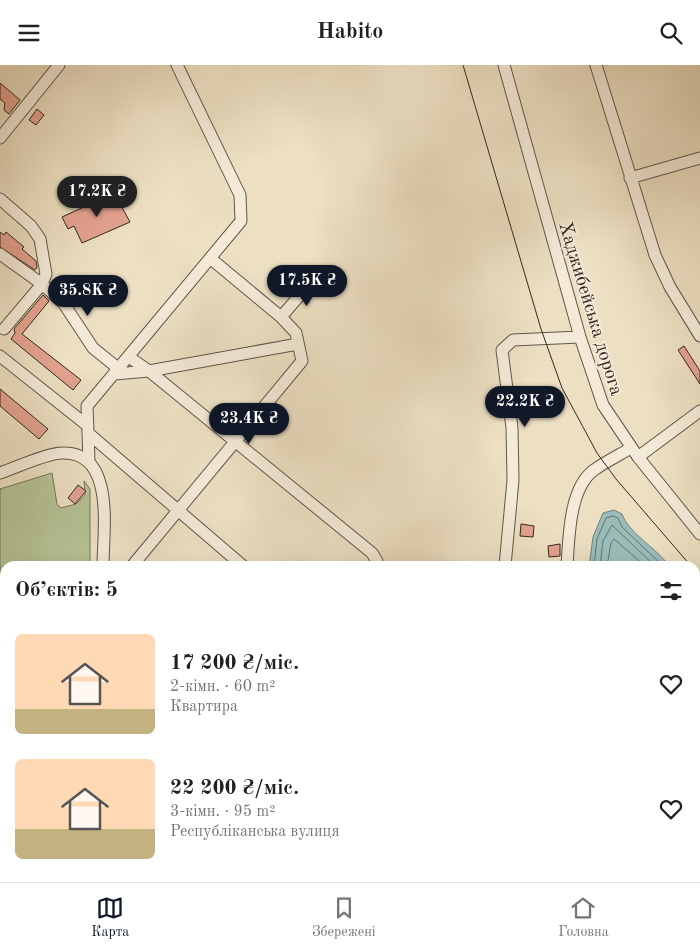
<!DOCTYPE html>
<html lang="uk">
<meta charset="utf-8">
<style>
:root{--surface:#fff;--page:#f6f6f6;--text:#202124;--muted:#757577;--line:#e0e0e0;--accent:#111827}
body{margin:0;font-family:"Old Standard TT",serif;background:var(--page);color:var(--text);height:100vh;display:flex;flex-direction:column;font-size:19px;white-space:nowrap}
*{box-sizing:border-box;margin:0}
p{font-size:16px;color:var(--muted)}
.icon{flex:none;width:28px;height:28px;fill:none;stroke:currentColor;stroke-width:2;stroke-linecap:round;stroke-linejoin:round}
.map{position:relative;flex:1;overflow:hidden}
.drawer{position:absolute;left:0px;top:496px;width:700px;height:321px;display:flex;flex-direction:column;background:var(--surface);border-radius:15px 15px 0 0;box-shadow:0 5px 20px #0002}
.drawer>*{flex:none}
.price{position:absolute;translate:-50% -42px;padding:0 11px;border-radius:18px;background:var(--accent);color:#fff;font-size:16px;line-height:32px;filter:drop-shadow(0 1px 2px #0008)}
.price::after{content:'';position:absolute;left:50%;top:30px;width:15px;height:11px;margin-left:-8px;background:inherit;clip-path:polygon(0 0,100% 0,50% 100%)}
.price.current{background:#222;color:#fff}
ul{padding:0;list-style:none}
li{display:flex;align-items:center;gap:15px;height:125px;padding:0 15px}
li span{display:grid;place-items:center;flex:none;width:140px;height:100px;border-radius:8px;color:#555}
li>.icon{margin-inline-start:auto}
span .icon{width:60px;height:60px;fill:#fffc;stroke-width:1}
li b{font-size:21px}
h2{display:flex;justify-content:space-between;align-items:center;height:60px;padding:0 15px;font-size:21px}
header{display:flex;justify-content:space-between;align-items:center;height:65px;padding:0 15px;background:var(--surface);font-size:22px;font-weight:700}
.tab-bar{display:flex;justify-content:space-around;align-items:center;height:70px;border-top:1px solid var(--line);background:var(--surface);font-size:14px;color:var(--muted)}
.tab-bar a{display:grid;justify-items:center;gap:2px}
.tab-bar .current{color:var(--accent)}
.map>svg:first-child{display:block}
</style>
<header><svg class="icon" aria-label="menu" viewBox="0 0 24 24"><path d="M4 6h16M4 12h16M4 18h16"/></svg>Habito<svg class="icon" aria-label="search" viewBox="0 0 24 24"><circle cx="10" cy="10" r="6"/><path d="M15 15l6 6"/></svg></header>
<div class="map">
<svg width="700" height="817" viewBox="0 0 700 817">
<rect width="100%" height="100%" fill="#ecdfc2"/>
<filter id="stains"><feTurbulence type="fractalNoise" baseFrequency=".004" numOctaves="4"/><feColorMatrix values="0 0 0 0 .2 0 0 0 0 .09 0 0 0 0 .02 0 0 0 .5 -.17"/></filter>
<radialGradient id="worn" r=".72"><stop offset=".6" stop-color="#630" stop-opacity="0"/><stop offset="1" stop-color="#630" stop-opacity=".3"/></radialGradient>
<path fill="#b5c295" stroke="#74755a" d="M52 408 57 439 61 443 76 439 85 430 84 416 90 424V501H5V812H237L240 817H0V424Z"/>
<path fill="#99bcb8" stroke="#70817b" d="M614 445 622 449C629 469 657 483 669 501H589L593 472 603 448Z"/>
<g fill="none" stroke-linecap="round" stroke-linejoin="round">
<path stroke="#66726c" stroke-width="1" d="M594 501 597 474 606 453 613 451 618 453 622 462 663 501
M600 501 603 476 612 460 655 501
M607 501 611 478 614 474 645 501"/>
</g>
<path fill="#e3a28f" stroke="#33281f" d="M0 18 20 35 9 49 4 45 5 38 0 34Z
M37 44 44 50 36 60 29 55Z
M114 128 130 157 82 178 74 161 68 164 62 152Z
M0 167 4 170 6 167 24 182 22 184 36 196 37 202 35 205 0 182Z
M43 230 49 236 22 269 81 315 73 325 11 274 15 268 14 264Z
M684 281 700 306V319L678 285Z
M0 324 48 364 39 374 0 341Z
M78 420 86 426 75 439 68 433Z
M521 459 534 461 533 472 520 471Z
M560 479V491L549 492 548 481Z"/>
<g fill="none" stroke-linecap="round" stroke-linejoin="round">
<g stroke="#615648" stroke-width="13">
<path id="minor" d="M504 0 580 272 603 340 638 392 700 469
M596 0 655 190 670 222 700 271
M0 73 59 0
M630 113 700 93
M0 134 31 161 40 174 46 209 42 219 4 264
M0 189 42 219 64 239 93 283 119 304
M281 252 313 215
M0 291 88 361
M129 292 149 306 372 488 377 496V501
M115 309 149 306 298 279
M88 368 243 501
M638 392 700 346
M89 396 87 341 241 156 240 130 177 0
M0 408C15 403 47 388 62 388 116 386 103 466 103 501
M132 501 302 296 296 268 281 252 210 193
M505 501 513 415 512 363 502 285 513 275 580 272
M567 501C569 473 569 423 594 405 605 397 619 390 631 383
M695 697H700
M695 727 700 724
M248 812 251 817
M479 812 481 817
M366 817 371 812
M497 817 498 812
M592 817 594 812"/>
</g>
<path stroke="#33281f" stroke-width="1" stroke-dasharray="4 2.5" stroke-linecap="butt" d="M0 424V425
M0 747 5 749
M0 777 5 775
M0 799 4 817
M132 812 142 817"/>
<use href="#minor" stroke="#f3ead7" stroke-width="11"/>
<path stroke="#33281f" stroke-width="1" d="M463 0 541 264 562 323 597 388 616 414 691 501
M695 514 700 520"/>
</g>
<g text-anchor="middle" stroke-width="4" stroke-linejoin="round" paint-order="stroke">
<g font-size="19" fill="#33281f" stroke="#f3ead7">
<text transform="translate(592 243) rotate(73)" y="7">Хаджибейська дорога</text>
</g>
</g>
<rect width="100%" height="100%" filter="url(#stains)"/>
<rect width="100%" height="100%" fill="url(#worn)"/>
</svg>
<b class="price current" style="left:97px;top:153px">17.2K ₴</b>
<b class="price" style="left:307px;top:242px">17.5K ₴</b>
<b class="price" style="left:88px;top:252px">35.8K ₴</b>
<b class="price" style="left:525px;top:363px">22.2K ₴</b>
<b class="price" style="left:249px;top:380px">23.4K ₴</b>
<section class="drawer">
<h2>Об’єктів: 5<svg class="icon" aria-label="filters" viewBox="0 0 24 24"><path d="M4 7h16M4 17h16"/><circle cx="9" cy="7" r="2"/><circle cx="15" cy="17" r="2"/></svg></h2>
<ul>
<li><span style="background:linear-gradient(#ffd9b3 75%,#c2b280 0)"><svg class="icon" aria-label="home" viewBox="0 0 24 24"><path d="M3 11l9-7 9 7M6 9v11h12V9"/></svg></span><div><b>17 200 ₴/міс.</b><p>2-кімн. · 60 m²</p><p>Квартира</p></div><svg class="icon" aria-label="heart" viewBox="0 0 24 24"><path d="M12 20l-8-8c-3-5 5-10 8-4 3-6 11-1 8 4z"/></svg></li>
<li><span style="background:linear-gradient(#ffd9b3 70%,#c2b280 0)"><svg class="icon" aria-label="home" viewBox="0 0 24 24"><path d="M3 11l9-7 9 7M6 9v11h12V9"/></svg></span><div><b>22 200 ₴/міс.</b><p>3-кімн. · 95 m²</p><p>Республіканська вулиця</p></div><svg class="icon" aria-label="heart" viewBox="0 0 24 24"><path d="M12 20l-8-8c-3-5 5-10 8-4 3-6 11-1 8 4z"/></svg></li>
</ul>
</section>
</div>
<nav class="tab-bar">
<a class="current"><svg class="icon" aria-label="map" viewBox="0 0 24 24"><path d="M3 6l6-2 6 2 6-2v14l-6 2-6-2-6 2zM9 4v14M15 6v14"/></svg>Карта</a>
<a><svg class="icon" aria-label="saved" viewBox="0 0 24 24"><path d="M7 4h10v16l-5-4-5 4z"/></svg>Збережені</a>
<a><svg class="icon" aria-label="home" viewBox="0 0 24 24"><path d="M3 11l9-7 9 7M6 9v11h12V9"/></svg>Головна</a>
</nav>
